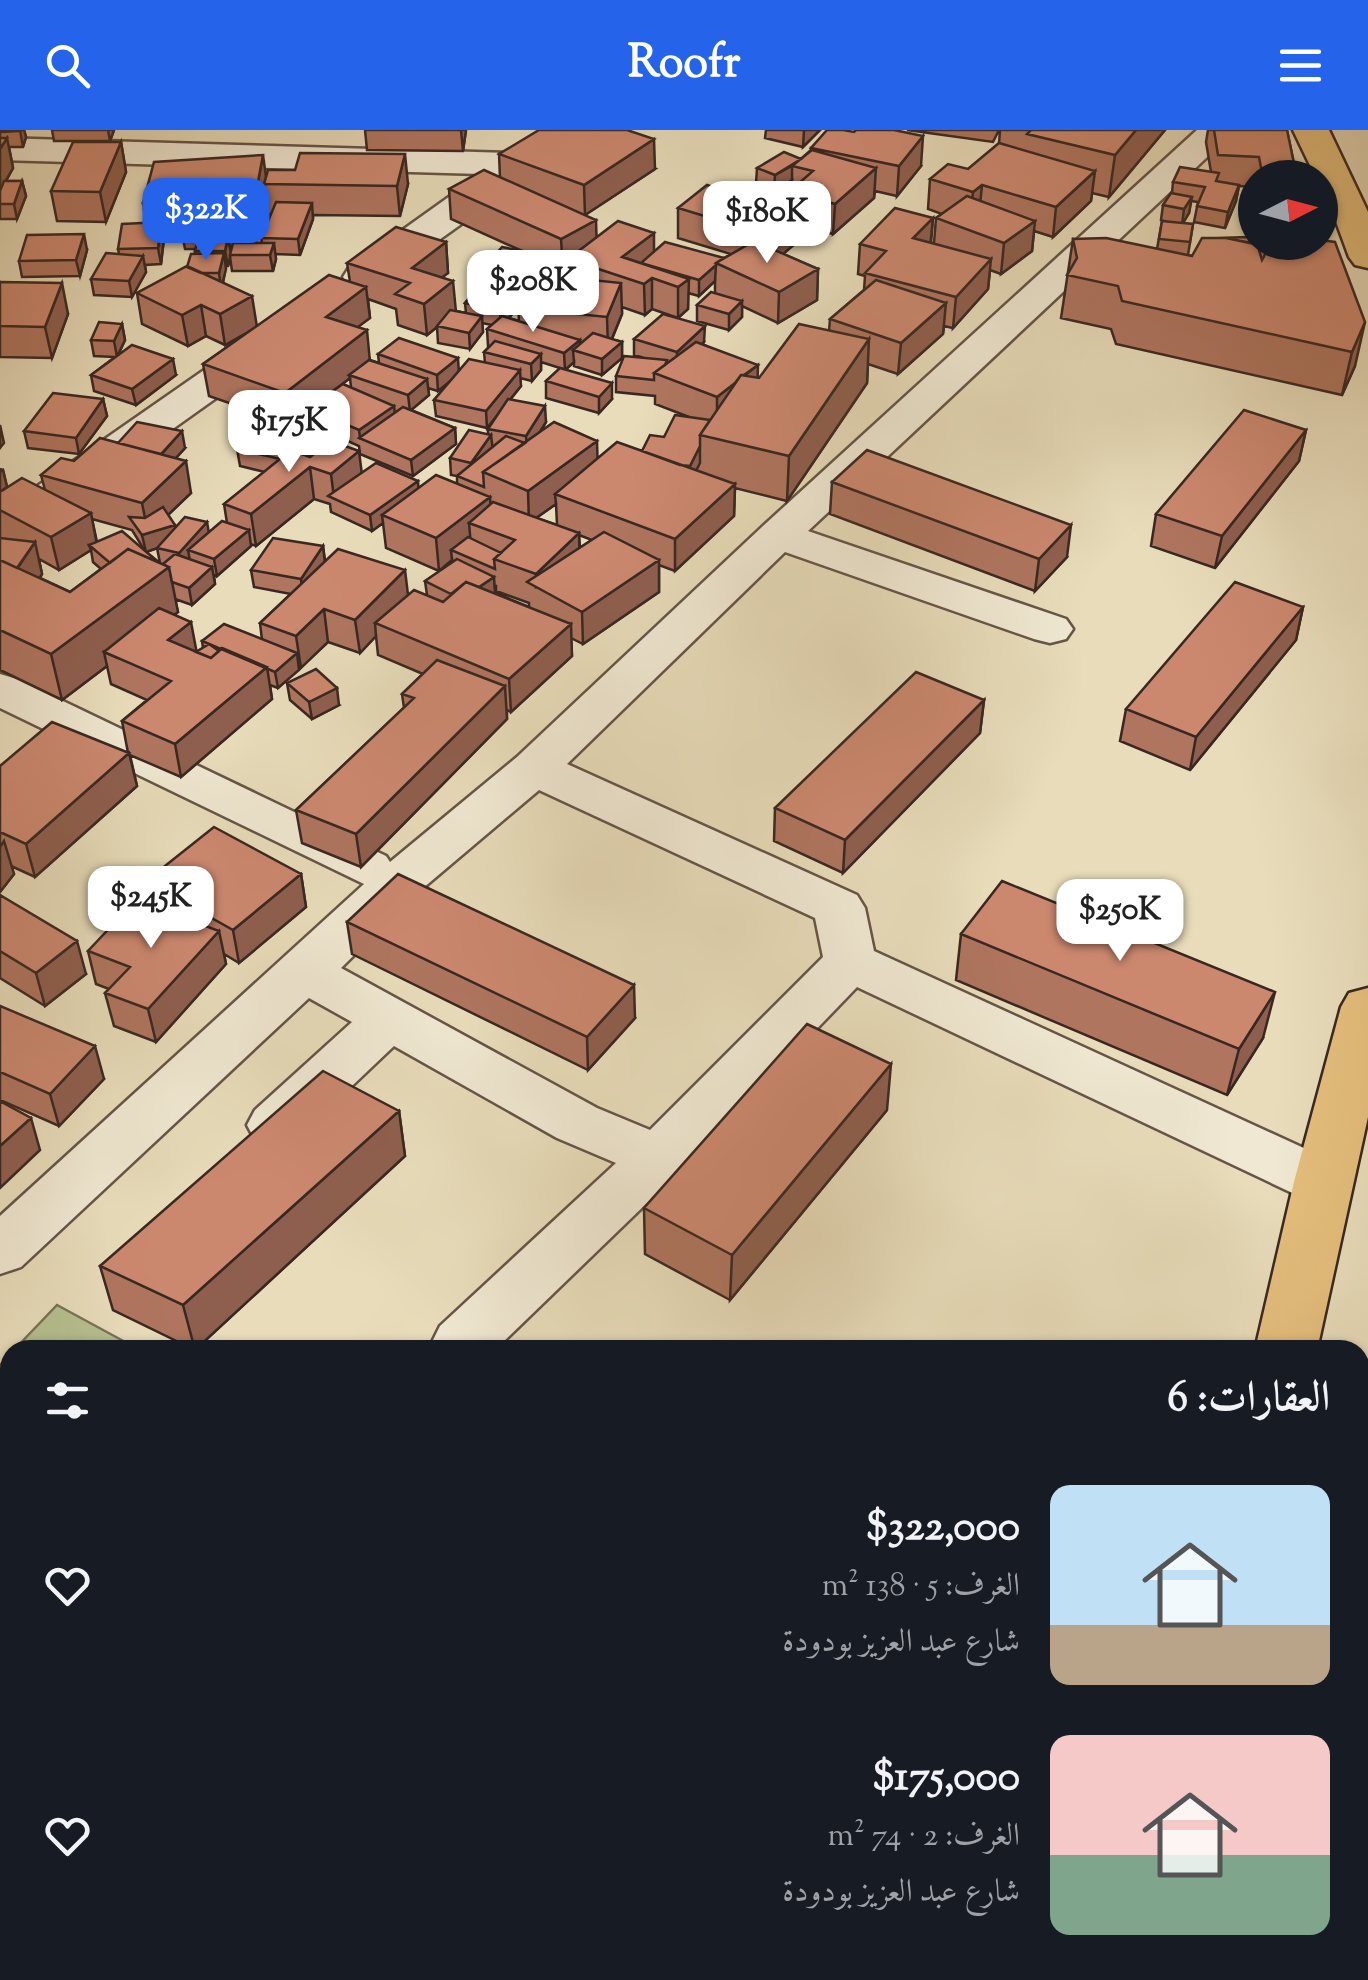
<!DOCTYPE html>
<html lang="ar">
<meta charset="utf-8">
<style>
:root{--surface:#171b24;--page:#242831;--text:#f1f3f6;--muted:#9ea1a6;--accent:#2563eb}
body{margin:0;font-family:"Sorts Mill Goudy",Amiri,serif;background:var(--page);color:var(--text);direction:rtl;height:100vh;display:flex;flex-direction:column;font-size:38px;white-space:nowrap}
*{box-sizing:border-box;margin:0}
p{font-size:32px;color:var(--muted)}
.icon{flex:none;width:55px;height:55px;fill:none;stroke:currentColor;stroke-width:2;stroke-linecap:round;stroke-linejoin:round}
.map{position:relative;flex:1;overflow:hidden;direction:ltr}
.side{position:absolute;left:0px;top:1210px;width:1370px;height:640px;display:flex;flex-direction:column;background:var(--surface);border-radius:30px 30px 0 0;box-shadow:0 2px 8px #0004;direction:rtl}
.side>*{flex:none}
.needle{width:65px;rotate:84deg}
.fabs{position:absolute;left:1238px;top:30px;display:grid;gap:20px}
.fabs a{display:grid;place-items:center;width:100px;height:100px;border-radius:50%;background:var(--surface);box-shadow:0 2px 8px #0004;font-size:50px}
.price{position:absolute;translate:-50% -85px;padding:0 22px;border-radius:20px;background:#fff;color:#222;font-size:32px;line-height:65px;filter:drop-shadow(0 2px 5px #0008)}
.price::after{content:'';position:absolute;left:50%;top:60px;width:30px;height:22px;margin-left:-15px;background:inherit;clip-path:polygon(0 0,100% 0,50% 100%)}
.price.active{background:var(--accent);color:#fff}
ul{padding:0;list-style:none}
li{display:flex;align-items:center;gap:30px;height:250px;padding:0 40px}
li span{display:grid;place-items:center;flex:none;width:280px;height:200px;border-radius:20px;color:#555}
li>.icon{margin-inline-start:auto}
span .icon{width:120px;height:120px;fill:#fffc;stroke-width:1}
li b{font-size:42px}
h2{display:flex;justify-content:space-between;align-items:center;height:120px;padding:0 40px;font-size:42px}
header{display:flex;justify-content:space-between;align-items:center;height:130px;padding:0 40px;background:var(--accent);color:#fff;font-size:45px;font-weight:700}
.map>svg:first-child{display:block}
</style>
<header><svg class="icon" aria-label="menu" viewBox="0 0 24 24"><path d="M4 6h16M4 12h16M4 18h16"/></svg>Roofr<svg class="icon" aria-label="search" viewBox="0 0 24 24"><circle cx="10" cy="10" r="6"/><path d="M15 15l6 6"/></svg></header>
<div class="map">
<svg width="1368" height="1850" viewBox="0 0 1368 1850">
<rect width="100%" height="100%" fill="#e8dcba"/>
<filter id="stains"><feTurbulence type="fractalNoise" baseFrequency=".002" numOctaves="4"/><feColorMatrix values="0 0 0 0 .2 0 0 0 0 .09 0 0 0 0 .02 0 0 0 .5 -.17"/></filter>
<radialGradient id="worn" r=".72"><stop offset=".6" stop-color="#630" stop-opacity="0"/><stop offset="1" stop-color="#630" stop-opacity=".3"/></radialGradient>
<path fill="#b6c090" stroke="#787458" stroke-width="2.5" d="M57 1175 140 1220H14Z
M10 1224V1446L0 1440V1235Z"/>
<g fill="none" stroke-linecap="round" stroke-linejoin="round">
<g stroke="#655547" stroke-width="5">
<path id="minor" d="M542 0H583L534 42 376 155 362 158 348 155 343 147 348 139 481 44 0 30V8L510 23Z
M1197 0H1236L808 401 1066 489 1073 499 1066 509 1050 513 1034 509 785 422 567 634 857 765 865 778 874 821 1343 1036 1352 1052 1343 1068 1323 1074 1303 1068 857 857 679 1042 502 1213 506 1220H434L431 1214 440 1196 616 1033 557 1008 394 916 295 1010 275 1016 255 1010 247 995 255 980 352 892 309 868 21 1137 0 1144V1086L364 754 0 578V544L17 549 386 726 390 732 517 627 763 396ZM539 660 815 788 823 827 650 1000 597 978 341 838 416 764Z
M267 202 281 206 287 214 281 222 15 411 0 415V382L253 206Z"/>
</g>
<g stroke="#392821" stroke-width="5">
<path id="highway" d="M1293 0H1329L1368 82V138L1355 135 1349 127 1320 48H1316Z
M1368 858V987L1317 1220H1255L1294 1052 1341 877 1349 863Z
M1368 1324V1419L1360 1422V1326Z
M1111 1840H1185L1183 1850H1109Z
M1240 1840H1314L1312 1850H1238Z"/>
</g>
<use href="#minor" fill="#f0e8d2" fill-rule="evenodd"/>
<use href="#highway" fill="#e4be7d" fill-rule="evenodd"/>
</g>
<path fill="#af755f" stroke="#392821" stroke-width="2.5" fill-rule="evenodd" d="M0 0H24L26 7 23 17H9L13 38 6 51H22L26 66 17 89H0Z
M52 0H114L110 11H54Z
M365 0H466L463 21 367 20Z
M766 0H820L803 17 765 8Z
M907 0H999L993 12Z
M1000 0H1165L1109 67 1092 63 1091 71 1053 107 1034 101 1032 121 1001 144 990 140 988 159 953 198 944 196 943 204 898 244 868 234 867 253 787 371 735 358 734 386 675 441 659 435V462L583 514 571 508 572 526 511 582 507 580V589L361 737 302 713 296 680 404 578 402 564 423 544 378 525 376 506 360 523 328 512 278 558 270 555 272 569 181 647 130 625 137 656 35 747 11 736 14 744 0 762V636L128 623 122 591 147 570 111 554 107 536 62 570 0 540V339L3 340 7 357 0 361 45 360 41 345 118 313 185 318 176 328 191 363 168 385 176 398 209 403 227 393 224 374 265 342 240 336 237 319 307 324 305 325 418 359 457 354V346L451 345 450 328 488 304V299L495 288 487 298 436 286 434 270 450 252 438 261 428 258 429 265 411 280 455 298 456 314 413 346 360 324 359 316 310 294 308 280 290 294 209 266 203 234 252 200 225 215 206 206 188 216 142 194 137 163 187 137 195 123V119H185L182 103H164V108L161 134 145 135 146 142 132 167 94 165 91 149 119 124 118 119 146 93 143 73 266 46 408 54 400 86 313 85V89L300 125 275 124 276 129 273 141H232L230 127 228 136H226L223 153 257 197 350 152 347 133 446 112 448 143 442 147 456 181 466 183 465 173 487 148 486 135 520 120 451 89 449 59 500 48 499 24 655 39 585 85 596 108 654 122 724 128 731 124 678 108V78L789 79 792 50 774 61 756 54 757 38 801 29 811 20V18L921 36 897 66 875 61 874 68 833 104 798 93 797 112 783 124 818 139 817 170 778 193 742 176V187L729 200 697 191V175L715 163V151L699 166 688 163V179L678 188 652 179 645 185 622 177V184L612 209 622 212V228L602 245 574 236V232L565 240 612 269 599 283 546 268V251L563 239 541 232V240L532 251 520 248 521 256 510 270 546 292 540 303 598 328 642 321 664 307 689 287 655 274V266L616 262V246L641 227 634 225V209L704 212 703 214 759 248 829 201 830 189 864 160 865 146 858 144 860 114 933 88 931 113H934L936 88 942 84 928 79 930 49 968 39 999 14ZM265 66 268 84H271L261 108 262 113H256ZM568 136 569 147 557 146 560 144 559 138 563 139ZM368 169 396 179 398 195 427 205 437 197 438 213 470 219 483 202 482 193 492 195 487 199 488 216H490L484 222 485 233 459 241 378 224 379 233 370 230 357 197 370 188ZM518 177 519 191 509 188ZM350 248 351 257 330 263ZM314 369 330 374 331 382 372 401 383 393 386 418 439 441 452 430V433L425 451 427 465H408L325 431 323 416 251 440 254 457 291 464 260 493 262 510 202 511 203 518 196 522 174 485 178 482 175 469 192 475 215 454 214 445 217 446 251 416V414L256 416ZM556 374 557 395 536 388ZM92 389 132 400 145 421 97 412ZM579 405 592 410 580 418ZM157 418 160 433 146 422ZM91 420 93 432 101 439 70 462 40 448 42 444 39 429 59 440ZM494 456H496V461L529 473V477L495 463Z
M1208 0H1287L1297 48H1255V65L1253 57 1239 56 1236 71 1225 98 1194 92 1198 72 1191 71 1189 83 1182 93 1193 94 1188 125 1192 126 1250 113 1260 123 1258 112H1320V100L1355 236 1342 265 1116 214 1111 199 1061 188 1073 109 1157 119 1162 91 1167 92 1161 90 1163 75 1172 63 1173 52 1211 42 1206 12Z
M121 12 126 42 106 92 57 91 51 61Z
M87 120 80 146 22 147 19 131Z
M0 152 68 184 52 228 0 227Z
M122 194 125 210 118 225 176 245 136 275 94 261 91 245 115 227 94 226 91 210Z
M103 269 107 286 79 324 28 318 24 301Z
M1306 300 1299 331 1215 438 1151 416 1156 384Z
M832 352 1067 427 1035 461 830 384Z
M1303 477 1296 510 1190 640 1120 611 1126 579Z
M287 553 339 575 312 589 290 570Z
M984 570 980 603 843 743 774 711 775 678Z
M301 744 306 777 239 833 224 824 226 834 156 912 114 896 105 863 109 859 96 854 88 821 151 776 146 751Z
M0 765 86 844 45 876 0 848Z
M347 792 635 888 588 940 352 824Z
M961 804 1263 908 1227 965 956 850Z
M0 876 104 949 59 996 0 970Z
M887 980 730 1170 645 1124 644 1078Z
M399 981 405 1026 195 1220 113 1180 100 1136Z"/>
<path fill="#8e5f4e" stroke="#392821" stroke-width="2.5" d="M20 0H24L26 7 23 17Z
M108 0H114L110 11Z
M461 0H466L463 21Z
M805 0H820L803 17 804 1Z
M1136 0H1165L1109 67 1115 25Z
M923 6 921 36 897 66 899 36Z
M7 8 13 38 0 61V19Z
M654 9 655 39 585 85 584 55Z
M121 12 126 42 106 92 100 62Z
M405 24 408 54 400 86 397 56Z
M263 25 267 54H264L265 66 258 103 254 73Z
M792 36V50L774 61 775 45Z
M876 38 874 68 833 104 835 74Z
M1095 41 1091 71 1053 107 1056 77Z
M22 51 26 66 17 89 14 74Z
M982 55 979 85 970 92 973 62Z
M1239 55 1236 71 1225 98 1228 82Z
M1192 67 1189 83 1182 95 1184 79Z
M312 73 313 89 300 125 298 109Z
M198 74 203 104 200 119 195 89Z
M798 82 797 112 769 136 770 106Z
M255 88 258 104 254 122 252 106Z
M933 88 930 118 913 108Z
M596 90 597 121 568 129V136L563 139 561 109Z
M1035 91 1032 121 1001 144 1004 113Z
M162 92 164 108 161 134 158 118Z
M654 103V133L650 136 622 127Z
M84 104 87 120 80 146 76 130Z
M228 107 231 123 228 136 225 121Z
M446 112 448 143 415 168 412 138Z
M274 113 276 129 273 141 270 125Z
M224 123 226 139 221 159 219 143Z
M143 126 146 142 132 167 129 151Z
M559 128 560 144 545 162 544 146Z
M991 129 988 159 953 198 956 167Z
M716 135 715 151 699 166V150Z
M818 139 817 170 778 193 779 162Z
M652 148V179L645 185 644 154Z
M527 149 528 165 501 197 500 181Z
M689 149 688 179 678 188V157Z
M453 151 456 182 427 205 424 174Z
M62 153 68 184 52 228 45 197Z
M621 153 622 184 608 218 607 187Z
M366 157 370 188 330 218 326 187Z
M252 166 257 197 225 215 220 184Z
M742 171V187L729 200V184Z
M946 173 943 204 898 244 901 213Z
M201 175 206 206 188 216 182 185Z
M482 186 483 202 470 219 469 203Z
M1365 192 1355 236 1342 265 1352 222Z
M122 194 125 210 117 227 114 211Z
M705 196 704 212 677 238V222Z
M367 200 370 232 349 245 350 248 310 279 308 278V280L290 294 285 263Z
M869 209 867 253 787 371 789 326Z
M580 210V222L573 220 574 232 565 240 564 223Z
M622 212V228L602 245V229Z
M541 224V240L532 251 531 234Z
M458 228 459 244 438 261 437 245Z
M173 229 176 245 136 275 132 259Z
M758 235 757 266 717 298V267Z
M520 240 521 256 487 298 486 281Z
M427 249 429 265 410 281 408 265Z
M612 253V269L599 283V267Z
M103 269 107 286 79 324 76 308Z
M394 276 396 292 360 308 359 300Z
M545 276 546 292 527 323 526 306Z
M0 295 4 313 0 318Z
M455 298 456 314 413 346 411 330Z
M1306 300 1299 331 1215 438 1222 406Z
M182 301 185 318 164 341 161 325Z
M491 305 493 321 471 333Z
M304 307 307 324 286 346 283 330Z
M597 311 598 343 555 364 556 374 529 393 528 361Z
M700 316V333L690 353V336Z
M359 321 363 353 334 368 331 344Z
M186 331 191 363 150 402 175 395 178 411 146 422 142 405 148 403 142 373Z
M310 337 314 369 256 416 251 384Z
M3 340 7 357 0 362V342Z
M418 351 419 368 382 385 383 393 372 401 370 385Z
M735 354 734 386 675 441V409Z
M490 367 492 399 469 393 471 416 451 420 452 430 439 441 436 408Z
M91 383 97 415H89L91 420 59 440 51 407Z
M207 392 210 409 188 420 190 431 182 440 179 423Z
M1071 395 1067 427 1035 461 1039 429Z
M249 400 251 416 217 446 214 429Z
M579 403 580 436 536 457V444Z
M35 412 42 444 23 474 15 442Z
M323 416 325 433 303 466 301 449Z
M659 430V462L583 514 582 482Z
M169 437 178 482 118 528 104 522 107 536 62 570 51 524Z
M212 437 215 454 192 475 189 458Z
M405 440 409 473 375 493 376 506 360 523 355 490Z
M494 447 495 464 462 469Z
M1303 477 1296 510 1190 640 1196 607Z
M324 479 328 512 301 538 296 506Z
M191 492 197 524 168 510Z
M571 494 572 526 511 582 509 549Z
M297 523 299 540 278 558 275 542Z
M267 537 272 569 181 647 175 614Z
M505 556 507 589 361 737 356 704Z
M337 558 339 575 312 589 309 572Z
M984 570 980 603 843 743 845 710Z
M129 623 137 656 35 747 26 714Z
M4 711 14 744 0 762V717Z
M301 744 306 777 239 833 233 800Z
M219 801 226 834 156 912 148 879Z
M77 811 86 844 45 876 36 843Z
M634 855 635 888 588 940 587 907Z
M1275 862 1263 908 1227 965 1239 919Z
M95 916 104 949 59 996 50 964Z
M891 934 887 980 730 1170 732 1125Z
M399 981 405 1026 195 1220 183 1175Z
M31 988 40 1020 0 1058V1016Z"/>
<path fill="#cb886f" stroke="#392821" stroke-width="2.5" d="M0 0H20V1L0 2Z
M539 0H627L654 9 584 55 499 24Z
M827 0H843L854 2 856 0H894L923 6 899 36 811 18Z
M1031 0H1136L1115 25 1027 4Z
M1214 0H1287L1297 48H1263L1259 27 1218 25Z
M0 8H7L0 19Z
M73 12H121L100 62 51 61Z
M999 13 1095 41 1056 77 982 55 973 62 930 49 948 34 968 39Z
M812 20 876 38 835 74 790 61 813 41 792 36Z
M784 22 801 29 775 45 757 38Z
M300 23 405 24 397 56 264 54 268 40H295Z
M263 25 254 73 198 74 195 89H180L183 72 143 73 154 32Z
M1180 37 1219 43 1216 51 1239 55 1228 82 1197 76 1205 57 1173 52Z
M484 40 596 90 561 109 449 59Z
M4 51H22L14 74H0V61Z
M707 55 798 82 770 106 678 78Z
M1171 63 1192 67 1184 79 1163 75Z
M967 66 1035 91 1004 113 936 88Z
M276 72 312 73 298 109 261 108Z
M895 78 933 88 913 108 991 129 956 167 865 143 886 121 860 114Z
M234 88H255L252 106 228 107 225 121H195L200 100H231Z
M618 91 654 103 622 127 689 149 678 157 652 148 644 154 568 129Z
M1162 91 1193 94 1190 112 1159 109Z
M162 92 158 118 118 119 122 94Z
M396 97 446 112 412 138 453 151 424 174 395 164 410 153 347 133Z
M84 104 76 130 19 131 27 105Z
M1248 107 1250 113 1226 108H1216Z
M1106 108 1192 126 1202 108H1226L1257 114 1262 130 1272 112H1320V110L1335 112 1365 192 1352 222 1122 171 1118 156 1067 145 1077 128 1073 109Z
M754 111 818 139 779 162 716 133Z
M665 112 724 128 716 133V135L699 150 641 133Z
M233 113H274L270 125H230Z
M502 117 559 128 545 145 486 135Z
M106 123 143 126 129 151 91 149Z
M224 123 219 143H201L187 137 191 124Z
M187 136 252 166 220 184 201 175 182 185 137 163Z
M492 142 527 149 500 181 465 173Z
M533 144 621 153 607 187 577 184 579 181 518 175Z
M329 145 366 157 326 187 367 200 285 263 203 234Z
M876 150 946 173 901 213 830 189Z
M0 152 62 153 45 197 0 196Z
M711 162 742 171 729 184 697 175Z
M450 180 482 186 469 203 437 196Z
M663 184 705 196 677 222 634 209Z
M502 186 580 210 564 223 487 199Z
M99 192 122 194 114 211 91 210Z
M799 194 869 209 789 326 700 305 741 245 759 248Z
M593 203 622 212 602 229 573 220Z
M399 208 458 228 437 245 378 224Z
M495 211 541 224 531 234 484 222Z
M696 212 758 235 744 245H741L735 253 717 267 654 243Z
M132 215 173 229 132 259 91 245Z
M624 226 667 230 665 235 654 243V250L616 246Z
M469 229 520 240 486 281 434 270Z
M369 230 427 249 408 265 349 245Z
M560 238 612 253 599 267 546 251Z
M343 254 394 276 359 300 308 278Z
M53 263 103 269 76 308 24 301Z
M508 269 545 276 526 306 488 299Z
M403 277 455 298 411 330 359 308Z
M1244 280 1306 300 1222 406 1156 384Z
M675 285 710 290 700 305V316L690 336 680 335 642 321 650 305 664 307Z
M137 292 182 301 161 324 118 313Z
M554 292 597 311 528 361 483 342Z
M259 297 304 307 292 321 280 329 237 319Z
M469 300 491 305 471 333 450 328Z
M506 306 525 313 483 342 484 357 457 346Z
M100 308 186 331 142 373 41 345 61 328 74 331Z
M331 311 359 321 331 344 310 337 251 384 224 374 291 320 310 327Z
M617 312 735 354 675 409 555 364Z
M867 320 1071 395 1039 429 832 352Z
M376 333 418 351 370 385 328 366Z
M436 345 490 367 436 408 382 385Z
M22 348 91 383 51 407 0 380V362Z
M493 372 579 403 536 444 494 429 515 410 469 393Z
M163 377 175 395 142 405 129 387 145 388Z
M185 387 207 392 179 423 157 418Z
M222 391 249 400 214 429 188 420Z
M122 401 158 432 128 419 110 433 89 415Z
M604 402 659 430 582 482 527 452Z
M468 407 501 423 494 429 495 439 451 420Z
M0 408 35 412 17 438 0 430Z
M273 408 323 416 301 449 251 440Z
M128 419 169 437 51 524 0 500V430L70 462Z
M338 419 405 440 355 490 324 479 296 506 260 493Z
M175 424 212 437 189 458 172 452 169 437 163 434Z
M457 429 494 447 479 457 466 452 451 464 425 451Z
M466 452 571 494 509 549 375 493 414 460 443 472Z
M1235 452 1303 477 1196 607 1126 579Z
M159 478 191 492 168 510 211 528 222 518 267 537 175 614 122 591 171 551 104 522Z
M224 494 297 523 275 542 202 511Z
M209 514 219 521 211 528 196 522Z
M437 530 505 556 356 704 296 680 414 568 402 564Z
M316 539 337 558 309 572 287 553Z
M916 542 984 570 845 710 775 678Z
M52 592 129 623 26 714 0 702V636Z
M214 697 301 744 233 800 146 751Z
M398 744 634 855 587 907 347 792Z
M1002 751 1275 862 1239 919 961 804Z
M0 765 77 811 36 843 0 821Z
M136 770 219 801 148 879 105 863 130 837 88 821Z
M0 876 95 916 50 964 0 942Z
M807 894 891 934 732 1125 644 1078Z
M323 941 399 981 183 1175 100 1136Z
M0 971 31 988 0 1016Z"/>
<rect width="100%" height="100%" filter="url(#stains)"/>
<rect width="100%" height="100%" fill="url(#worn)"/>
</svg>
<div class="fabs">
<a><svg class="needle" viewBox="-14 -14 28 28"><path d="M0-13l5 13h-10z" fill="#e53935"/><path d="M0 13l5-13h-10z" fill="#9ea1a6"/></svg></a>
</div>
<b class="price active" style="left:206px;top:133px">$322K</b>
<b class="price" style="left:767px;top:136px">$180K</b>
<b class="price" style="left:533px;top:205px">$208K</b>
<b class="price" style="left:289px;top:345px">$175K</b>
<b class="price" style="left:151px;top:821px">$245K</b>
<b class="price" style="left:1120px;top:834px">$250K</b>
<section class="side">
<h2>العقارات: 6<svg class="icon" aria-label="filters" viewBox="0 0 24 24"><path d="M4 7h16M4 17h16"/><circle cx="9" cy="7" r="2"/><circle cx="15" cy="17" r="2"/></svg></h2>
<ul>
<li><span style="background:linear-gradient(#bfe0f5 70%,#b9a48a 0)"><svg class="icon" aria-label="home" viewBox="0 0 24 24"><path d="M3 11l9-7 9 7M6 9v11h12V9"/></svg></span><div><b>$322,000</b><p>الغرف: 5 · 138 m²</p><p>شارع عبد العزيز بودودة</p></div><svg class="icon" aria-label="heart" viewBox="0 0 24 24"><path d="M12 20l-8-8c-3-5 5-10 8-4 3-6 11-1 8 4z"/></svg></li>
<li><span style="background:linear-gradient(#f6c9c9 60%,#7fa58c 0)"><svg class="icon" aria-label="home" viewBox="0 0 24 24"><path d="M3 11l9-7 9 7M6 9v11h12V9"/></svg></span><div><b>$175,000</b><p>الغرف: 2 · 74 m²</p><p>شارع عبد العزيز بودودة</p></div><svg class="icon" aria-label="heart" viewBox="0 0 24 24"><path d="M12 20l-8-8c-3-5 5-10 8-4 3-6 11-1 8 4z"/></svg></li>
</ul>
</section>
</div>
